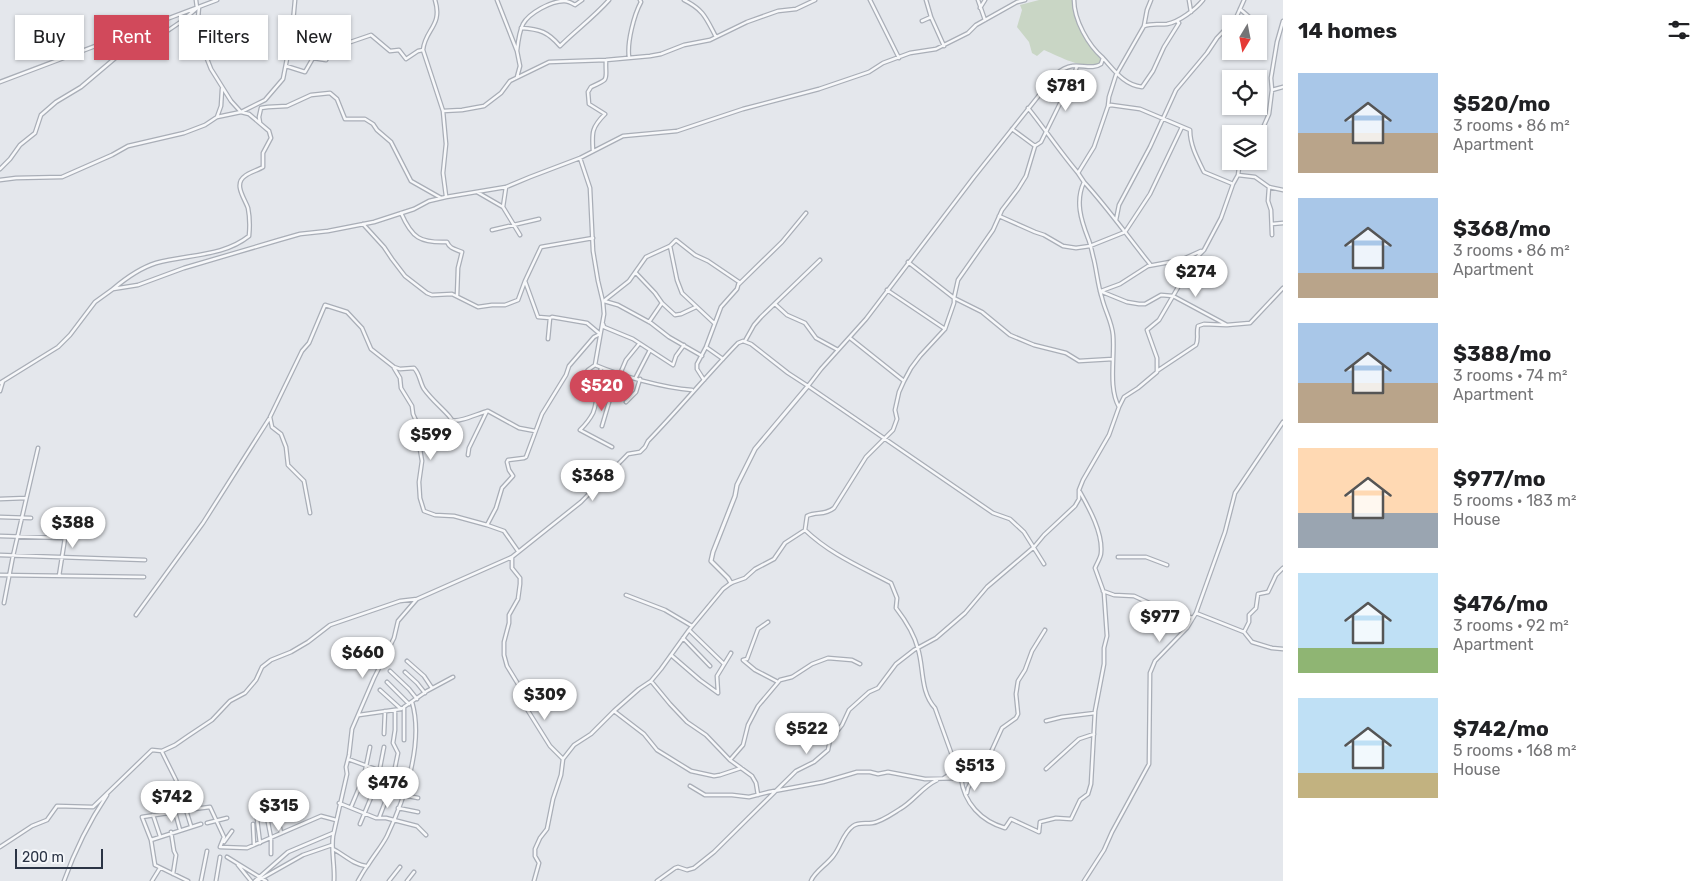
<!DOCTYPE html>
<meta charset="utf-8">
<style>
:root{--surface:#fff;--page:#f2f2f2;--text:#202124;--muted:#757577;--accent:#d1495b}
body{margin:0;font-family:Rubik,sans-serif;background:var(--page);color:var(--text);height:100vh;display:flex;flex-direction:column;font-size:19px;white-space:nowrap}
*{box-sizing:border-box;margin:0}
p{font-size:16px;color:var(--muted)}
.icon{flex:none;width:28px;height:28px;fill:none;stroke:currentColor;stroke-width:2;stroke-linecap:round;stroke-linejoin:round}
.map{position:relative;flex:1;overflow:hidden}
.sheet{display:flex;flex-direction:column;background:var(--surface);width:425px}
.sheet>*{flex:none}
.hud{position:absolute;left:15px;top:15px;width:475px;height:45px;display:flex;gap:10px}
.needle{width:32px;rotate:190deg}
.buttons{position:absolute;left:1222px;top:15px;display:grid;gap:10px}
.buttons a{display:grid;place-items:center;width:45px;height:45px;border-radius:0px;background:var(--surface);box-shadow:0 1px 4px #0004;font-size:25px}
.scale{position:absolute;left:15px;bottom:12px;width:88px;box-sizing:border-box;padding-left:5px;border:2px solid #2b3445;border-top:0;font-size:14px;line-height:18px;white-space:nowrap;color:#2b3445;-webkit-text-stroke:4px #f4f6f9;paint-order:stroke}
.price{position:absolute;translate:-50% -42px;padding:0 11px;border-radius:18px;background:#fff;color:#222;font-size:16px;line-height:32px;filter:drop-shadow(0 1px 2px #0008)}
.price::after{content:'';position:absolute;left:50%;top:30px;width:15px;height:11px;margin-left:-8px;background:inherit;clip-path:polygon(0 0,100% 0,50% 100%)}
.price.current{background:var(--accent);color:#fff}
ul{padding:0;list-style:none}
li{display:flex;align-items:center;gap:15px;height:125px;padding:0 15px}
li span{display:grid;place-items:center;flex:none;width:140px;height:100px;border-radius:0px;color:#555}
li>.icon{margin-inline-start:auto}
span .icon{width:60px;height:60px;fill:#fffc;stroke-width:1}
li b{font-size:21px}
h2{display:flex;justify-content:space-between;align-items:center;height:60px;padding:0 15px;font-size:21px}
.chip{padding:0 18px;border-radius:0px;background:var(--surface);box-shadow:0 1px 4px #0004;font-size:18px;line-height:45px}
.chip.current{background:var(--accent);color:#fff}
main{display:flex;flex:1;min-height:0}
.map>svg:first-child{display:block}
</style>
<main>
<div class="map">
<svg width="1283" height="881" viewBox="0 0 1283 881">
<rect width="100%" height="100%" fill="#e4e7ec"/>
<path fill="#c9d6c5" d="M1039 0H1073C1076 10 1078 21 1082 31 1086 42 1099 51 1101 61 1091 74 1056 55 1044 50L1037 56 1032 53 1029 42 1017 27 1022 10 1020 5Z"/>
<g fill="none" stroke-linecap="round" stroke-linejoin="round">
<g stroke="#a9aeb7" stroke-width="5">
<path id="minor" d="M435 0C443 26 425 29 423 50L443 111
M497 0 517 51 520 66 517 77
M684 0C704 10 706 18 716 37
M870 0 899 58
M978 0 985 20
M1189 0 1191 12
M980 8 985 0
M1240 9 1256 23
M931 17 944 46
M922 21 931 17 926 0
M1144 26C1152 23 1159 25 1167 24 1179 22 1196 9 1203 0
M521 28C540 29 548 32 560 46 576 30 594 17 609 0
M517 51C518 42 519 32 523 24 529 13 551 1 564 1 567 1 572 3 575 5L582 0
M629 57C627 42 634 15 641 2L640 0
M1103 58C1114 70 1124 85 1142 87L1153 71 1164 47 1179 23 1177 21
M286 66 305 72 313 58 326 60 333 48 371 35 390 51 399 50 406 59 418 51 423 50
M0 82 217 0
M1272 90 1283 87
M1108 106 1111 105 1140 109 1190 130C1190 145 1197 158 1204 172L1233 184 1238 175
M1028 108C1045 129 1060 152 1078 173
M217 117 221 106 222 89
M260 123 259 117 261 108 268 107 287 106 311 95 330 93 337 99 345 119H365L373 124 377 130 391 142 411 181 441 198
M1012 129 1035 146 1026 176 1018 189 1002 210 993 230 958 280 954 298 982 312 1010 335 1034 345 1066 353 1079 361 1113 359
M1259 137 1269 114 1272 90 1271 78 1277 42 1283 21
M1035 146 1041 142 1074 75 1077 66
M593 151C592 133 591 128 605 114L589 104 588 92 591 87C611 78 605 81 606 60
M580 158 590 188 593 251 598 281 603 302 604 314 595 365C621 376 664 388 692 390
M1245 161 1239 168 1238 175 1255 177 1269 187
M0 169 10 159 20 145 35 133 41 115 56 102 81 87 120 54 151 42 182 21 197 8 196 0
M0 180 16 178 62 177 112 155 128 146 184 133 205 125 217 117 241 112 265 100 283 79 292 33 295 0
M1084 182C1108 208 1128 237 1150 264
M506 187 503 207 520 235
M477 192 503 207
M446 196 443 173 446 144 443 111 462 110 484 106 501 93 510 81 549 62 606 60 650 56 661 54 684 45 710 40 747 22 778 11 796 9 815 0
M401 213C412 238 420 243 447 242 450 249 455 249 462 252L458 268 457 296
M999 216 1035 232 1044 235 1063 246 1076 248 1090 246 1125 232 1150 194 1182 127
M1116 220 1119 205 1150 147 1176 90 1207 53 1217 38 1236 18 1244 0
M363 224 384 247 392 259 405 276 427 293 432 295 452 294 478 307 492 305H505L518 300 525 281
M1272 224 1283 223
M492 230 539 219
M1272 235 1271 210 1268 201 1269 187 1283 190
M670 246 677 280 682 293 714 323
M636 273 655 293 662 303
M739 284 782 242 806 213
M113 289C126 278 140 268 156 263 187 254 223 257 249 236 250 226 250 218 248 208 245 199 233 184 245 176 248 173 258 170 263 167V153L271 138 269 131 249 114 241 112 231 101 211 69 200 41 197 29 199 7
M887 290 945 329
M1100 291 1127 302 1139 304H1145L1161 295 1173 296 1227 325 1250 323 1283 288
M1101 291 1120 284 1148 266 1181 260 1201 251
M605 300 629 281 646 257 670 246 676 240 695 255 708 261 739 282 737 289 721 307 706 347 697 364V369L704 380
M604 301 618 305 651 323 669 337 702 356
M775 304 787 315 805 323 816 338 838 350
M550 318 538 317 525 281 541 247 593 238
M649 322 662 303 675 315 681 314 696 307
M603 324 604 327 633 339 673 365 676 356 684 345
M850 338 904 381
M745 341 754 325 761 317 820 260
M706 347 723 359
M394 368 400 378 401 388 412 406 413 414 417 423V432L422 461 419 482 420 498 424 511 435 515 454 516 487 525
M601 368C598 382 598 401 593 413 590 419 585 425 580 430L612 447
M1157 371 1196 345C1199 339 1196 333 1198 326L1204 324 1226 325
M620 374 626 360 639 344
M636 377 650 350
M0 383 58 347 70 335 95 302 113 289 138 285 184 268 279 240 300 234 328 231 374 222 414 209 429 201 446 197 506 187 530 177 580 158 623 136 677 131 743 109 819 89 869 72 883 63 910 53 936 49 968 33 976 25 1017 2 1025 0
M808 386 993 513 1010 519 1024 532 1044 564
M0 391 3 381
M580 394 581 390 578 383 588 370 595 365
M626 402 636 392 640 379
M1119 407 1124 397 1138 388 1157 372V358L1147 330 1159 320 1194 260 1204 250 1221 218 1233 184
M602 426 612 392 620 373
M468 455 469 448 487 411
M0 499 26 498
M310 513 304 481 288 465 286 447 281 434 272 427 270 417 302 351 309 343 325 305 347 312 362 328 371 349 394 367 400 369 414 368C420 374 420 383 424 389 431 399 441 407 449 416L452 420C459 423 479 413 488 411L519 428 535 431
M0 517 31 518
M805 530C830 554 861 567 891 583L897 598 896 608C906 621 914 633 918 649 924 668 920 692 935 708L953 758C956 768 953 773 944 778
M0 536 65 538 59 576
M518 551 504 531 487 525 496 508 502 488 513 476 509 470 507 462 508 460 524 458 526 457 542 414 566 375 569 366 594 337 600 334 587 323 552 317 550 318 548 339
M0 555 145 560
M1118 557H1146L1167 565
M0 575 144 577
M1103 591 1114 595 1134 596 1160 608 1193 618
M626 595 665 610 692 626
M4 603 13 556 38 448
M1196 613 1244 632 1252 642 1272 648 1283 649
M136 615 203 523 269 419
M768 622 758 629 747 659 743 660 755 670 778 682
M689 630 724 664
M1244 632 1249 622V615L1256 608 1258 594 1268 592 1276 575 1283 568
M683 638 710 666
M671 655 700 680 718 693
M407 661 424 676 432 688
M390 671 409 689 417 699
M405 672 417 683 425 693
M651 681 670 704 687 722 706 735 730 760 752 776 756 783 758 795
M387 682 409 704
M380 690 401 709
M718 693 717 676 731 653
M404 707V740
M614 711 644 734 657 750 691 771 714 776 720 775 741 768
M359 715 401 709 427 691 453 677
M1046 721 1062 717 1095 713
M384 734 385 711
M162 752 176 780 183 806 186 810 191 826
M348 759 408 781
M563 759 574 745 591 734 614 711 639 689 651 681 661 669 689 630 723 589 731 583 745 578 755 569 774 559 785 543 805 530 807 516C817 511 824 516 834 508L866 457 893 430 897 419 895 410 899 392 904 381 911 368 920 356 945 329 954 303V298L908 262
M730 760 743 745 748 725 758 706 780 680 792 677 812 664 828 658 852 660 860 664
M1046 769 1079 739 1094 734
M961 778 976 770
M690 786 705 795H732L749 797 769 792 823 782 857 772H870L878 774 888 772 925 779 961 778C964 803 981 821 1005 828L1011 819 1039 832 1040 822 1056 818 1071 819 1080 800 1088 794 1091 784 1095 711 1104 664V648L1107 636 1104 593 1095 568C1097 563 1101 557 1101 553 1103 533 1089 508 1080 492
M967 793 968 788 978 769 991 752 1002 728 1016 718 1018 714 1016 694 1018 681 1025 670 1032 651 1045 630
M403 795 418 798
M339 803 376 818H386L417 826 426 835
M351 807 364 776 370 747
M276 808 281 833
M398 808 418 812
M186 810 210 807 224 837 220 847 247 848 321 816 336 820
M266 812 271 838V854
M153 815 160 836
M379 818 391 787 398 753 393 743 395 730V710
M257 819 260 843
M207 823 227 818
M253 824 254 845
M360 824 377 783 384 747
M180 830 175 812 142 817 151 840 155 865 188 881
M171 832 174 851 176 855 173 874
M151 840 201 824
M224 842 232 831
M0 847 32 826 47 820 57 806 93 807 152 750 162 751 175 745 188 736 212 720 230 701 245 693 256 680 262 667 271 660 291 652 308 642 330 625 400 601 417 599
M333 849C345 855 352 864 366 866
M227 857 266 881
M238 865 251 881
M64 881C75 850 89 822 107 795
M152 881 160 868
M201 881 207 851
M216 881 220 857
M255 881 288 852 333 833
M257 881 303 855 332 845
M334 881C335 866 331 851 333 836L347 774 346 767 349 755 352 729 374 678 394 638 398 621 417 599 512 557
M358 881C361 876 364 870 368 865 374 855 382 846 387 836 405 798 424 743 412 702
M389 881 400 867
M407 881 414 872
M534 881 539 863 535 856V849L540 838 547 829 553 799 561 775 563 759 550 746 525 706 518 684 507 666 504 655V642L509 623V615L518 599 520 584V578L512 568V557L581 502 628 454 640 452 645 447 648 441C679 409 707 375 738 343L743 341 751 344 788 373 808 386 821 369 866 319 974 177 1056 74C1061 70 1066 67 1072 66 1081 64 1093 70 1101 64L1103 58C1088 45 1074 20 1074 0
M657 881 675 868 678 867 687 870 694 868 714 852 796 771 814 762 828 750 830 740 842 725 849 710 869 692 878 688 896 664 914 650 936 638 965 613 987 587 1034 547 1044 535 1075 506 1079 499V490L1083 480 1109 435 1119 407C1108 388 1115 357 1113 335 1112 322 1105 311 1102 298 1098 286 1097 273 1094 260 1092 253 1091 245 1088 238 1081 220 1075 201 1084 182L1078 173 1094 147 1108 106 1109 97 1116 75 1144 26 1147 10 1151 0
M811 881C814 872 828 864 834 855 841 846 843 833 853 826 859 822 865 824 872 823 881 822 892 814 900 809 914 801 922 787 937 780
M1084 881 1104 850 1112 832 1149 764 1150 673 1155 661 1187 628 1196 613 1225 532 1235 493 1283 422"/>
</g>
<g stroke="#a9aeb7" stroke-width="5.5">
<path id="tertiary" d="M731 583 728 578 711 561 713 552 735 496 737 485 755 449 808 386"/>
</g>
<use href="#minor" stroke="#f7f8fa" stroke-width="2.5"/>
<use href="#tertiary" stroke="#f7f8fa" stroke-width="3"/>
</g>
</svg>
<div class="buttons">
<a><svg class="needle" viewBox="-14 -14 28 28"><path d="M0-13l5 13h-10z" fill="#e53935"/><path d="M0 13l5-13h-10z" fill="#757577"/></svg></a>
<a><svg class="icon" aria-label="locate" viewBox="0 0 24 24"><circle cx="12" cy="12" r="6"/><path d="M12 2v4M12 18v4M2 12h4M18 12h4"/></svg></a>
<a><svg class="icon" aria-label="layers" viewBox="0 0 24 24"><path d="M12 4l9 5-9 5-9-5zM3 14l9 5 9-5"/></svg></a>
</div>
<div class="scale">200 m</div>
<b class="price" style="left:1066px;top:112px">$781</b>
<b class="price" style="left:1196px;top:298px">$274</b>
<b class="price current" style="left:602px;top:412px">$520</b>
<b class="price" style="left:431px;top:461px">$599</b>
<b class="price" style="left:593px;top:502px">$368</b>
<b class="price" style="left:73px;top:549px">$388</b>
<b class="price" style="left:1160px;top:643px">$977</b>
<b class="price" style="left:363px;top:679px">$660</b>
<b class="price" style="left:545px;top:721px">$309</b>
<b class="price" style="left:807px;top:755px">$522</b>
<b class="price" style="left:975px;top:792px">$513</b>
<b class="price" style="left:388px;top:809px">$476</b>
<b class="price" style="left:172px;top:823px">$742</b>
<b class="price" style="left:279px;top:832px">$315</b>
<div class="hud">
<a class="chip">Buy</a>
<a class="chip current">Rent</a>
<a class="chip">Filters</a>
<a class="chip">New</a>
</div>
</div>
<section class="sheet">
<h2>14 homes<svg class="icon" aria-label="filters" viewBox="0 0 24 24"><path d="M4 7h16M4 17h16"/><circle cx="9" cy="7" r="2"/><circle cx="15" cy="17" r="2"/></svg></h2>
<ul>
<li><span style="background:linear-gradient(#a9c7e8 60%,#b9a48a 0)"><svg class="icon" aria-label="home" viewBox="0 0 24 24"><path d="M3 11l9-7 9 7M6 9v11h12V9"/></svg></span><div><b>$520/mo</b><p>3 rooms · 86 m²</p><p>Apartment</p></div></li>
<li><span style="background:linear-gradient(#a9c7e8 75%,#b9a48a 0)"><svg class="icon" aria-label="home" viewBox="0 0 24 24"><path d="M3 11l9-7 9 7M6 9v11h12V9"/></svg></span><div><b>$368/mo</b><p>3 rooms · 86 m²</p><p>Apartment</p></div></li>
<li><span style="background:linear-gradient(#a9c7e8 60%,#b9a48a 0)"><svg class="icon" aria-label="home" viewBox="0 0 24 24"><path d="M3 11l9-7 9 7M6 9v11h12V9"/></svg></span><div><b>$388/mo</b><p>3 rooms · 74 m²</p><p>Apartment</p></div></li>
<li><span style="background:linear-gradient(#ffd9b3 65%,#9aa5b1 0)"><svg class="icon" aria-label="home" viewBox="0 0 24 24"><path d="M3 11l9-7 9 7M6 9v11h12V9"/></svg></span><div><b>$977/mo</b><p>5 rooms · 183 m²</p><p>House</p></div></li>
<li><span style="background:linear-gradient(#bfe0f5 75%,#8fb573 0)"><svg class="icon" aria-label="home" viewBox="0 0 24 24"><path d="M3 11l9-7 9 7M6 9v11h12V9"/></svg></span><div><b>$476/mo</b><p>3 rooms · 92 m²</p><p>Apartment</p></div></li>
<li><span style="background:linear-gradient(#bfe0f5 75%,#c2b280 0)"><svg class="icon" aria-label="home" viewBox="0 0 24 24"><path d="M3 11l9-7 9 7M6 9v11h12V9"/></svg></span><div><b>$742/mo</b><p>5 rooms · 168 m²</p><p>House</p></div></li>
</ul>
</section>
</main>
